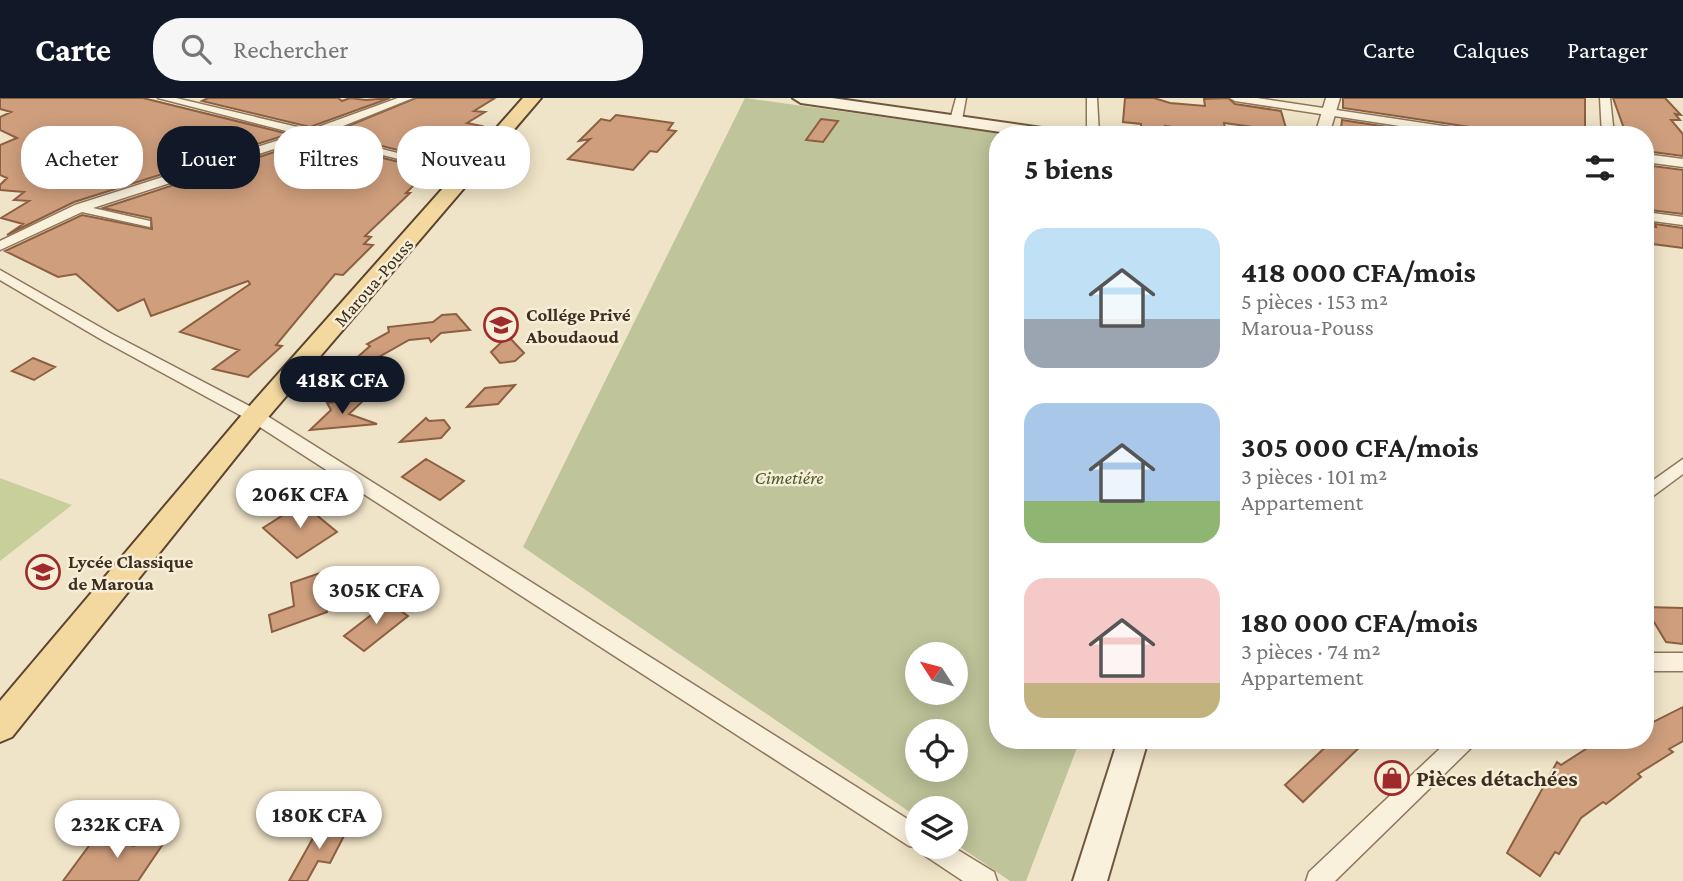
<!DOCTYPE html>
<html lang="fr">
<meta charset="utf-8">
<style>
:root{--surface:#fff;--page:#f6f6f6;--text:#222;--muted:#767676;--accent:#111827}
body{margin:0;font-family:"Crimson Pro",serif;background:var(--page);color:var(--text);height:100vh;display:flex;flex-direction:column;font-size:26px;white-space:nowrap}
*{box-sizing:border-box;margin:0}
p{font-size:23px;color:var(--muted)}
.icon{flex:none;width:38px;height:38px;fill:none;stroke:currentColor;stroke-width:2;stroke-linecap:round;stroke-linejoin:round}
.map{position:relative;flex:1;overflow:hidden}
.drawer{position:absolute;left:989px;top:28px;width:665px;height:623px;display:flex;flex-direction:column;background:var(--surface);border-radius:28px;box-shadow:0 4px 18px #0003}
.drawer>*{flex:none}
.top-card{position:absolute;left:21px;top:28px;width:665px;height:63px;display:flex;gap:14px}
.needle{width:46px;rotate:306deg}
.tools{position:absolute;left:905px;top:544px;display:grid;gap:14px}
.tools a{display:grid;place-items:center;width:63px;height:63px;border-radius:50%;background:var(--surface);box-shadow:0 4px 18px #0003;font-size:35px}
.price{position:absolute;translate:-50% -60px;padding:0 16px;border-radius:24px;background:#fff;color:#222;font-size:23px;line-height:46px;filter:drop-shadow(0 2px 4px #0008)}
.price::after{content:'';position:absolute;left:50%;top:42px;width:21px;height:16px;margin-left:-10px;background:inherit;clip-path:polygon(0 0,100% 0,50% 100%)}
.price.current{background:var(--accent);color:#fff}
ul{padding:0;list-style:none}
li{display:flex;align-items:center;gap:21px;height:175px;padding:0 35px}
li span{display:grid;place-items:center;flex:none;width:196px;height:140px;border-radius:21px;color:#555}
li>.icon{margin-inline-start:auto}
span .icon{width:84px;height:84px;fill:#fffc;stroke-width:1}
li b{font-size:30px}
h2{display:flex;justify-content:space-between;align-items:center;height:84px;padding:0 35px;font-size:30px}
.tag{padding:0 24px;border-radius:28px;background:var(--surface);box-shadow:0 4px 18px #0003;font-size:24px;line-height:63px}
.tag.current{background:var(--accent);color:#fff}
header{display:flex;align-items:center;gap:42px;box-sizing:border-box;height:98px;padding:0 35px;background:var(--accent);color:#fff}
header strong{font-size:33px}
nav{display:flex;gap:38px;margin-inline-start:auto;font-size:24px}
.search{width:490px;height:63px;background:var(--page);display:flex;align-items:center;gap:18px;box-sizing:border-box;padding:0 24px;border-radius:28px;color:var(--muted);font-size:26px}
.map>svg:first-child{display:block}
</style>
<header>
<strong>Carte</strong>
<div class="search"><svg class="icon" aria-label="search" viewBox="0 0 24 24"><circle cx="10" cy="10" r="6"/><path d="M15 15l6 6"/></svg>Rechercher</div>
<nav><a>Carte</a><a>Calques</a><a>Partager</a></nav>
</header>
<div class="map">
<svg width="1683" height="783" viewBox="0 0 1683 783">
<rect width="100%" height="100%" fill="#f0e4c8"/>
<path fill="#c9cf9b" d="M0 380 72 407 0 463Z"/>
<path fill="#bfc49a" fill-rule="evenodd" d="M745 0 1011 37H998V642H1080L1026 783H1010L956 746V710H917V719L523 449ZM917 556H956V595H917ZM917 634H956V672H917Z"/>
<path fill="#cf9f7d" stroke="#8d5f41" stroke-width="2" d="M0 0H143L289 36 74 104 7 137 23 126 1 120 29 103 14 102 24 94 0 92V87L7 80 0 77V47L17 40 0 32V19L11 14 0 11Z
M208 0H338L342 3 350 0 366 2 390 0 310 29 202 3Z
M416 0H495L474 13 485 14 467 25 482 28 455 53 447 52 433 61 331 35Z
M1125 0H1154L1170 5 1205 8 1204 1 1228 0 1235 6 1281 13 1288 37H1268V31L1224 25 1226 37 1165 28V32L1141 29V26L1123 24Z
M1343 0H1585V33L1547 29 1550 37 1509 33V37H1491L1483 31 1343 10Z
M1613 0H1665L1681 17 1675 16 1680 22H1671L1683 36V58L1645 53V37L1626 36Z
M616 17 673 25 668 32 676 33 657 54 650 53 633 72 568 61 590 41 579 43 601 21 610 23Z
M821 21 838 23 823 44 806 42Z
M1342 22 1440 37H1349L1350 32 1341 30Z
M311 42 423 70 407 82 418 83 406 95H410L365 138 371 139 364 146 373 147 343 177 335 176 276 247 282 248 248 279 213 271 239 252 180 234 250 186 248 183 151 218 144 201 118 213 76 176 58 179 5 153 82 117 152 131 151 120 103 110Z
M1645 67 1683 72V116L1650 112 1645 96Z
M1655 126 1683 130V150L1645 145V127L1656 129Z
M456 216 470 232 441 235 431 244 429 240 409 242 379 259 389 268 360 270 349 277 343 272 370 248 367 246 389 234 388 229 433 224 442 217Z
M508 238 524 255 515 263 500 265 491 254Z
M33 260 55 269 34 282 12 273Z
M515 287 498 306 467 309 485 290Z
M366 300 349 316 377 326 310 332 331 312 327 305Z
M426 320 429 323 444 322 450 330 441 340 400 344Z
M426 361 464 383 440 402 402 379Z
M302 405 337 434 297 460 263 430Z
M320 475 327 514 272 534 269 517 294 508 291 485Z
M388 504 408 518 364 553 344 538Z
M1645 509 1683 510V546L1666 544Z
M1683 609V643L1669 651 1673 654 1638 676 1641 679 1606 706 1603 704 1581 720 1559 756 1555 754 1540 778 1507 755 1557 664 1561 667 1600 642H1645V628Z
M1333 642H1367L1303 704 1285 687Z
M322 724 347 732 330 765 318 763 307 783H289Z
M144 733 169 737 138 783H63L94 741 134 748Z"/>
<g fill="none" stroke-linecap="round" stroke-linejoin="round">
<g stroke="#8d765c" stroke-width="3">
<path id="minor" d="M158 0H176L310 32 398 0H413L323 36 476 75 470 79 311 39 93 110 150 123V129L82 114 0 152V143L75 107 298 36Z
M956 0H966L962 22 956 25 950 22Z
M1087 0H1097L1099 37H1087Z
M1230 0H1257L1483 34 1489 37H1459L1235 3Z
M1600 0H1610L1614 37H1602Z
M1645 56 1683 61V69L1645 64Z
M1645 114 1683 119V127L1645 122Z
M0 172 112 236 261 314 917 727V749H953L994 774 997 783H963L924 757 921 750 909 748 249 322 102 242 0 182Z
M1683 361V376L1645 404V388Z
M1645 555H1683V573H1645Z
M1449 642H1475L1472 649 1335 783H1306L1309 774Z"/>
</g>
<g stroke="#8d765c" stroke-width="3">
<path id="tertiary" d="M1326 0H1340L1329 37H1315Z"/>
</g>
<g stroke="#6f573f" stroke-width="4">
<path id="secondary" d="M793 0H832L1056 32 1064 37H1022L801 5Z
M1118 642H1148L1107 783H1073Z"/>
</g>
<g stroke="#5b4430" stroke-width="4">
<path id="primary" d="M523 0H541L264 324 12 639 0 644V603L246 312Z"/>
</g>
<use href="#minor" fill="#faf1dc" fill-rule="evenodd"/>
<use href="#tertiary" fill="#faf1dc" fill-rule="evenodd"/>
<use href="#secondary" fill="#faf1dc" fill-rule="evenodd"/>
<use href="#primary" fill="#f3d9a0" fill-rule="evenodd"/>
</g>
<defs>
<g id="school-ring" transform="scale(1.75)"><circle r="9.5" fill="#f7eed8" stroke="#9e2a2b" stroke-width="1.5"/><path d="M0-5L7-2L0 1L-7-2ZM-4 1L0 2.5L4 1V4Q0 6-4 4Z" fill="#9e2a2b"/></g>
<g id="shop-ring" transform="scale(1.75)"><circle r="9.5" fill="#f7eed8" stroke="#9e2a2b" stroke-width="1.5"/><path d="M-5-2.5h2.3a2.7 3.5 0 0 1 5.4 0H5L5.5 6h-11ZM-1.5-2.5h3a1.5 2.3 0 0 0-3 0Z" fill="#9e2a2b"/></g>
</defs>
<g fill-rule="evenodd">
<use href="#school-ring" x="501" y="227"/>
<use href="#school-ring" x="43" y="474"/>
<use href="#shop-ring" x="1392" y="680"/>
</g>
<g text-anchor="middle" stroke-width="5" stroke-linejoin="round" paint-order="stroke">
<g font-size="19" fill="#3d2e20" stroke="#f7eed8">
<text transform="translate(373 184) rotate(-49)" y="7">Maroua-Pouss</text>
</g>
<g font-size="19" font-weight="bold" fill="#3d2e20" stroke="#f7eed8" text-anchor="start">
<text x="526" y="223">Collége Privé<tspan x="526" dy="22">Aboudaoud</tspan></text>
<text x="68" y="470">Lycée Classique<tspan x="68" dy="22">de Maroua</tspan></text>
</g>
<g font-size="19" font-style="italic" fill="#4d5a26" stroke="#f7eed8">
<text x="789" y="386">Cimetiére</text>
</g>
<g font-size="23" font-weight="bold" fill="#3d2e20" stroke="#f7eed8" text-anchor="start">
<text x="1416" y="688">Pièces détachées</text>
</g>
</g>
</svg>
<div class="tools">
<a><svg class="needle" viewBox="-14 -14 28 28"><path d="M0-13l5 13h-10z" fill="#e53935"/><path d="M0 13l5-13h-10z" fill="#767676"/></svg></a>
<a><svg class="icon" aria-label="locate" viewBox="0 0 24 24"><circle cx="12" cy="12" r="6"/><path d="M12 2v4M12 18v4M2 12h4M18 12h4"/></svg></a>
<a><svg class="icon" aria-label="layers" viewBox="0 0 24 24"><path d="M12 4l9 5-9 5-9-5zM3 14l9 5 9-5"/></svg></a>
</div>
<b class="price current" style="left:342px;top:318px">418K CFA</b>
<b class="price" style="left:300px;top:432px">206K CFA</b>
<b class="price" style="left:376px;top:528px">305K CFA</b>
<b class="price" style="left:319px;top:753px">180K CFA</b>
<b class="price" style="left:117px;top:762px">232K CFA</b>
<div class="top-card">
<a class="tag">Acheter</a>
<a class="tag current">Louer</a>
<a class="tag">Filtres</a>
<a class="tag">Nouveau</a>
</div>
<section class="drawer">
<h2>5 biens<svg class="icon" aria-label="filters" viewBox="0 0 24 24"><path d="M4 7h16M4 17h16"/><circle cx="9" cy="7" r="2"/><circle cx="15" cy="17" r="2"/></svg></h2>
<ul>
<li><span style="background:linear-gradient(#bfe0f5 65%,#9aa5b1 0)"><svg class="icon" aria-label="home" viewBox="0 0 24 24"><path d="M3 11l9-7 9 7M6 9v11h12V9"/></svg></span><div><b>418 000 CFA/mois</b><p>5 pièces · 153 m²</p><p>Maroua-Pouss</p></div></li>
<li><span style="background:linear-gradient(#a9c7e8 70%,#8fb573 0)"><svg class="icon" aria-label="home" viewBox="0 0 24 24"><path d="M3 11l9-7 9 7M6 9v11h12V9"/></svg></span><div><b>305 000 CFA/mois</b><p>3 pièces · 101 m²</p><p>Appartement</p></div></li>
<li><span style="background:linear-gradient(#f6c9c9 75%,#c2b280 0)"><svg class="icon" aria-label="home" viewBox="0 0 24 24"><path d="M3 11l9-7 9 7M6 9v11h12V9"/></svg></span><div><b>180 000 CFA/mois</b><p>3 pièces · 74 m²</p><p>Appartement</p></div></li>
</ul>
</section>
</div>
